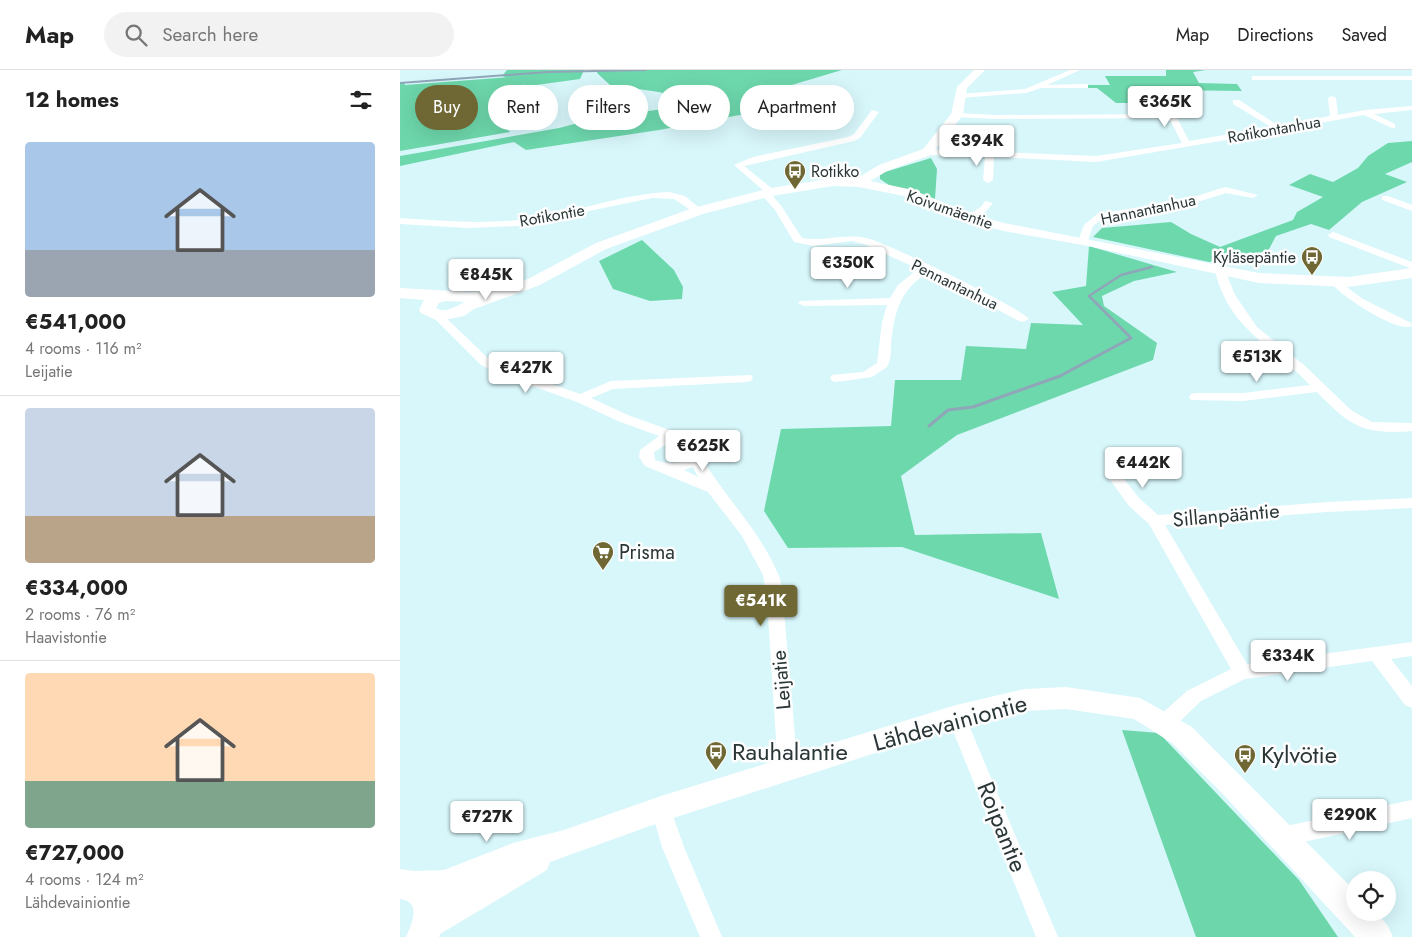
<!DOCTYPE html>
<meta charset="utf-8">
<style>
:root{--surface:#fff;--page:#f2f2f2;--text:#222;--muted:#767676;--line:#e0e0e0;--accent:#6f6834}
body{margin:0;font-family:Jost,sans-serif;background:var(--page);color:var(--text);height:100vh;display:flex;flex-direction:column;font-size:19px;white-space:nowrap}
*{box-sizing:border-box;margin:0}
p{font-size:16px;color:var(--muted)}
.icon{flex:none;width:28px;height:28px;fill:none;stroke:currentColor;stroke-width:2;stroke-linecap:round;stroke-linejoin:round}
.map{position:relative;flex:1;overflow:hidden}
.side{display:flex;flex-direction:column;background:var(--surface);width:400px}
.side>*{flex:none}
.banner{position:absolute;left:15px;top:15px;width:475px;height:45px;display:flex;gap:10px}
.fabs{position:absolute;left:946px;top:801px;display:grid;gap:10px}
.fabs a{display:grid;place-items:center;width:50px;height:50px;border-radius:50%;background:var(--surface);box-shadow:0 5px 20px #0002;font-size:25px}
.price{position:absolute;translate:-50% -42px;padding:0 11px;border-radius:5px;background:#fff;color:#222;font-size:16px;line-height:32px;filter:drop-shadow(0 1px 2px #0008)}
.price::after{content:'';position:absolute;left:50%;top:30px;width:15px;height:11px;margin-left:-8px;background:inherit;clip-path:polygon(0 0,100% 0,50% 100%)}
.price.current{background:var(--accent);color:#fff}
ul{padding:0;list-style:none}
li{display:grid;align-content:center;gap:10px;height:265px;padding:0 25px}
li+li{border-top:1px solid var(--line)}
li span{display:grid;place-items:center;height:155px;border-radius:5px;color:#555}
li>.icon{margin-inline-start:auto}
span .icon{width:90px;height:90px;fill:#fffc;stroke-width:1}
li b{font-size:21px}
h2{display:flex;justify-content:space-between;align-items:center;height:60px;padding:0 25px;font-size:21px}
.pill{padding:0 18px;border-radius:22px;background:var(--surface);box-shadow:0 5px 20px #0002;font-size:18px;line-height:45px}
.pill.current{background:var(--accent);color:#fff}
header{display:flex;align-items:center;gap:30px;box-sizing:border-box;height:70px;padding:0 25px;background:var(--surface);border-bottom:1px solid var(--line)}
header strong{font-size:24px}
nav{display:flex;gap:28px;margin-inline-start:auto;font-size:18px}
.search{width:350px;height:45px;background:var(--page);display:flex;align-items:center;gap:12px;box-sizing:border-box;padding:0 18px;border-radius:28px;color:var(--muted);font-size:19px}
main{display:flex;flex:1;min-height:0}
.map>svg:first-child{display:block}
</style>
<header>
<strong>Map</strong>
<div class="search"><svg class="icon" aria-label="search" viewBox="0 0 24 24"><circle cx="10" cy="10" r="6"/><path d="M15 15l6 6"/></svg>Search here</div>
<nav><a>Map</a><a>Directions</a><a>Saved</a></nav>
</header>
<main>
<section class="side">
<h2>12 homes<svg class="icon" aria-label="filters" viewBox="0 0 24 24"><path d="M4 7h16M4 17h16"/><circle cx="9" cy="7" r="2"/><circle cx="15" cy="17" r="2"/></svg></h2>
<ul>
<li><span style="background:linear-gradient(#a9c7e8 70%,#9aa5b1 0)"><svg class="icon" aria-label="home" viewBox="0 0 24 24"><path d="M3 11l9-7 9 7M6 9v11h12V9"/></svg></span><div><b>€541,000</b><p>4 rooms · 116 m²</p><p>Leijatie</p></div></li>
<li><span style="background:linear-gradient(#c9d6e8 70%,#b9a48a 0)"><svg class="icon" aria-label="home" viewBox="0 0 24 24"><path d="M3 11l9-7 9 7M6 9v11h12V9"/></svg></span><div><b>€334,000</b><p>2 rooms · 76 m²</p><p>Haavistontie</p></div></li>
<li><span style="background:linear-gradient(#ffd9b3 70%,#7fa58c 0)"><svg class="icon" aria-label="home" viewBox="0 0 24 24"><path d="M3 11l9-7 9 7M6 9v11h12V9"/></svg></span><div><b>€727,000</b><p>4 rooms · 124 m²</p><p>Lähdevainiontie</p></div></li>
</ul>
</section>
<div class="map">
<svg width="1012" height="867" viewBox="0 0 1012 867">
<rect width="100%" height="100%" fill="#d8f7fb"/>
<path fill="#6dd6ab" d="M110 7 142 23 122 47 102 54 110 62 0 81V13H4L5 15Z
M531 88 537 99 535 129 489 115 480 109V105L485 102Z
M722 660 759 663 899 810 938 867H796Z"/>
<path fill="#6ed8ad" d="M107 0H184L180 9 129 16 102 6Z
M198 0H442L375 20 399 34 259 60 126 80 114 72 0 96V86L159 58 182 52 190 42 213 46 277 37 288 30 259 22 210 15 197 3Z
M766 0H806L793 2 799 13 837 14 842 21 767 20 769 33H716L697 18H686L685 15H710L705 6H766Z
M1012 71V92L985 104 1007 112 962 132 929 160 911 154 876 166 868 181 809 192 693 167 702 158 771 152 791 164 820 177 893 150 897 142 923 127 889 115 910 104 933 112 958 98 968 86 988 73Z
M242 170 274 200 283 217 282 229 250 231 213 219 199 191Z
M689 176 777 202 734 211 702 226 704 236 757 273 753 290 557 365 501 406 515 465 641 463 659 529 502 477 388 478 364 441 381 359 491 356 495 310H561L566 276 626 279 631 253 683 255 652 222 686 216Z"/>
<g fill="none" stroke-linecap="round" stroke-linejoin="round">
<path stroke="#8fa6b9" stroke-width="2" d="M0 13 148 2 246 0"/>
<path stroke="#8fa6b9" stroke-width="2.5" d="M697 234 689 226 721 205 752 197"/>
<path stroke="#8fa6b9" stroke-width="3" d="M529 356 548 340 573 337 660 306 731 268 696 233"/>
<path fill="#fff" fill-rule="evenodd" d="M670 0H680L647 15 685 14H688V18H641L626 23 560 28 556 26 560 24 625 19Z
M852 6H1012V10H852Z
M932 26 936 28 938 45 965 40 1012 36V40L974 44 995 54V58H992L964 45 844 67 696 92 594 87 593 110 588 113 583 110 585 87 527 85 523 82 527 79 696 86 782 73 769 48 596 49 554 47V43H557L596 45 768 44 766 34 770 32 774 34 776 46 789 71 871 57 833 34V30H839L879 56 930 46 928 28Z
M472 40 479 42 460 68 454 71 344 96 374 120 376 122 372 125 382 137 402 168C423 172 444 163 466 168 484 171 619 237 629 249L623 252 619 251 527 203C500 220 494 243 491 274 491 281 491 290 487 297L472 307 436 312 432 311 430 308 432 305 463 302 477 293 482 252 487 235 404 236 398 233 400 231 490 228 498 215 518 199 464 174 451 171 414 176 394 172 375 140 360 123 364 121 334 95 353 87 448 67 454 64Z
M825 117 858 125 853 128 826 123 785 136 703 148 693 156 687 173 678 171 684 155 697 144 784 130Z
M269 122 285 126 303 141 295 143 274 129 252 128 117 156 67 158 0 154V148C44 151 90 155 134 148 180 141 222 124 269 122Z
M982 126H988L1012 135V141L982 130Z
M585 131 593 133C587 141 576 152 566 150V146L581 137Z
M933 162 1012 192V199L929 167 928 165Z
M820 197 825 200 835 225 857 257 904 295 951 340 972 352 1012 353V361C963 365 950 356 917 322L843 331 791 330 789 327 791 324 796 323H843L910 315C873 277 827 257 815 200Z
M937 210 963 229 1011 253 1012 256C999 264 943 227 933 215L931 213Z
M38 243 42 244 89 289 107 298 180 324 211 311 351 305 353 308 351 311 347 312 213 319 191 328 228 345 275 362 294 365 302 370 306 380 302 389C326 428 360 461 378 504 382 511 382 522 383 530L398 700 395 706 388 709 381 706 378 700 367 530 363 505 342 466 308 422 245 396 239 387 240 380 259 366 218 351 177 332 99 304 81 295 34 248V244ZM273 370 285 372 291 375 292 380C285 395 269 395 255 390L254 382ZM293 397 298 407 284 400Z
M713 399 718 401 739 428 758 445 927 432 1012 428V438L927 442 765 455 847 594 1012 572V586L991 589 1012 616V638L1005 635 972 591 845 609 801 631 772 659 765 661 758 659 756 653 758 647 787 621 831 599 749 454 729 436 706 404Z
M556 638 563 640 565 646 658 867H636L547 646 549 640Z
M261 730 268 732 284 777 322 867H300L262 777 251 739 254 732Z
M1012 730V748L881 777 874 774 870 767 874 760 881 757Z"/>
<path fill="#fff" fill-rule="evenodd" d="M574 0H585L567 18 563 45 531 85 487 101 470 111 513 120 574 145 604 153 859 203 948 207 1012 198V208L948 217 859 213 683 175 604 161 564 151 504 126 459 117 433 116 372 126 303 144 206 179 140 215 74 239 64 246 38 251 21 243 19 240 24 230 0 228V218L71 222 102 218 128 209 196 173 293 138 371 118 433 108 456 109 479 95 523 79 551 44 557 17ZM46 231 65 232C55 236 47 244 36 238L39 233Z
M666 617 740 628 792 657 955 821V842H976L988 856 993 867H955L820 721 772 673 734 649 666 639 625 641 556 657 261 752 150 792 147 800 40 864 39 867H6C12 853 22 832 0 829V799L14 801 44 800 113 773 164 760 261 726 556 635 625 619Z"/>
</g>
<defs>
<g id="bus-pin" transform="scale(1.125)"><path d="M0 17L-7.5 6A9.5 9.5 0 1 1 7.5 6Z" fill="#6f6834" stroke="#fdfdfd"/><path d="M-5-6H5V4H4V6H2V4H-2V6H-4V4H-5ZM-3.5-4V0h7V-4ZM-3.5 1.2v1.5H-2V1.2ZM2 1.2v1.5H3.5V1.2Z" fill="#fff"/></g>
<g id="supermarket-pin" transform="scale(1.125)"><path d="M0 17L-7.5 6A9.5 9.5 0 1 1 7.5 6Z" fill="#6f6834" stroke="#fdfdfd"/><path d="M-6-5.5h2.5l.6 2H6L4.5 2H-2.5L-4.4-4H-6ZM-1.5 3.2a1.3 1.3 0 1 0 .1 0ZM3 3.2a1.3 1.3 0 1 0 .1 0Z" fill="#fff"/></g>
</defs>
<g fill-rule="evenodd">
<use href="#bus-pin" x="395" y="101"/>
<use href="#bus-pin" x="912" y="187"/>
<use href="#supermarket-pin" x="203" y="482"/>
<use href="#bus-pin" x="316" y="682"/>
<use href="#bus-pin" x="845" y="685"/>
</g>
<g text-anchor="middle" stroke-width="5" stroke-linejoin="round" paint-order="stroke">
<g font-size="16" fill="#293536" stroke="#fdfdfd">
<text transform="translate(874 59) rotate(-10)" y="6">Rotikontanhua</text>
<text transform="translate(550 139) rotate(19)" y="6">Koivumäentie</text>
<text transform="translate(748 139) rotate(-12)" y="6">Hannantanhua</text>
<text transform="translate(152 145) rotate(-10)" y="6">Rotikontie</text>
<text transform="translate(555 214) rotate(26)" y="6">Pennantanhua</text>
</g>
<g font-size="16" fill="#293536" stroke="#fdfdfd" text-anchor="start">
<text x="411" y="107">Rotikko</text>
<text x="896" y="193" text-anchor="end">Kyläsepäntie</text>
</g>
<g font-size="20" fill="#293536" stroke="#fdfdfd">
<text transform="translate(826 445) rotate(-5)" y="7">Sillanpääntie</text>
<text transform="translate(381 610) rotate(-95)" y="7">Leijatie</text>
</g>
<g font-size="20" fill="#293536" stroke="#fdfdfd" text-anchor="start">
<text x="219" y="489">Prisma</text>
</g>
<g font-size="24" fill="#293536" stroke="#fdfdfd">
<text transform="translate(550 653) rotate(-15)" y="8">Lähdevainiontie</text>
<text transform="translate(602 757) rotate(68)" y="8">Roipantie</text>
</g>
<g font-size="24" fill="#293536" stroke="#fdfdfd" text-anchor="start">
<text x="332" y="690">Rauhalantie</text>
<text x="861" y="693">Kylvötie</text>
</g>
</g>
</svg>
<div class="fabs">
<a><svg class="icon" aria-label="locate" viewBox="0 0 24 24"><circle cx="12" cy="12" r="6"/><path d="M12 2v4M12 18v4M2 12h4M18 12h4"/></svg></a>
</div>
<b class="price" style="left:765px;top:58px">€365K</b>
<b class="price" style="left:577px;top:97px">€394K</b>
<b class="price" style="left:448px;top:219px">€350K</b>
<b class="price" style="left:86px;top:231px">€845K</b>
<b class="price" style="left:857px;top:313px">€513K</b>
<b class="price" style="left:126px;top:324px">€427K</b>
<b class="price" style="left:303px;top:402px">€625K</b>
<b class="price" style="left:743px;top:419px">€442K</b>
<b class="price current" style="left:361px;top:557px">€541K</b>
<b class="price" style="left:888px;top:612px">€334K</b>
<b class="price" style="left:950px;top:771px">€290K</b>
<b class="price" style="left:87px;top:773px">€727K</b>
<div class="banner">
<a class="pill current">Buy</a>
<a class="pill">Rent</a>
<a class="pill">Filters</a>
<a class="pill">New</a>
<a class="pill">Apartment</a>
</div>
</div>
</main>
